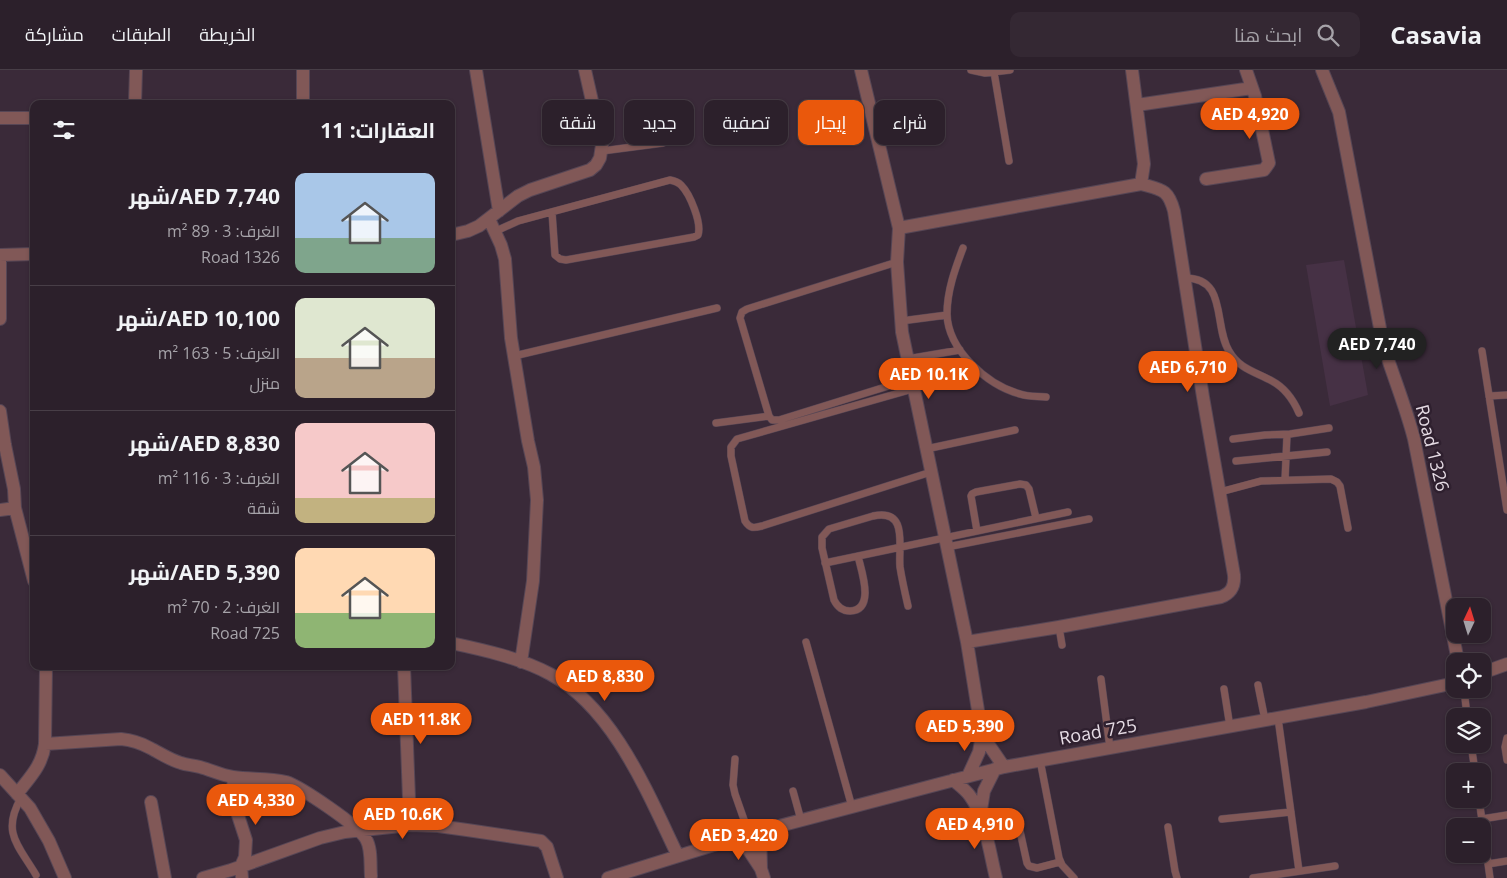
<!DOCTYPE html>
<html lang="ar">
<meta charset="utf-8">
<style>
:root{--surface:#2c202b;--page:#342833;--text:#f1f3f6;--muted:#a6a3a9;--line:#483e47;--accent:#ea580c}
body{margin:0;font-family:"Open Sans",Cairo,sans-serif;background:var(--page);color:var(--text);direction:rtl;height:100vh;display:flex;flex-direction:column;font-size:19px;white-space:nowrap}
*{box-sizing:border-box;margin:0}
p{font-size:16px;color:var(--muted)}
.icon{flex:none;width:28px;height:28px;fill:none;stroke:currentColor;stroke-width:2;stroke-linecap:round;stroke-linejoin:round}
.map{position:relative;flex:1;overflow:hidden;direction:ltr}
.details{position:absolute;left:30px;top:30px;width:425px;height:570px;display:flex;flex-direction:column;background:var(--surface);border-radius:10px;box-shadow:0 1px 4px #0004,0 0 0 1px var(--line);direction:rtl}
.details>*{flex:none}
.hud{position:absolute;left:470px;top:30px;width:475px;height:45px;direction:rtl;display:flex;gap:10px}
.needle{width:32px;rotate:4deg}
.fabs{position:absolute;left:1446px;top:528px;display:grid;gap:10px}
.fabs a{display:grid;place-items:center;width:45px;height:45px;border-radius:10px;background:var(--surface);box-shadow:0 1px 4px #0004,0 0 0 1px var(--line);font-size:25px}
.price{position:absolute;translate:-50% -42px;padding:0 11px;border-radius:18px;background:var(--accent);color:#fff;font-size:16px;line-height:32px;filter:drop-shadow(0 1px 2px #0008)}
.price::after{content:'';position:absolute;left:50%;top:30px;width:15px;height:11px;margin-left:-8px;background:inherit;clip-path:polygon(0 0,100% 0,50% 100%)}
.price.on{background:#222;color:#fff}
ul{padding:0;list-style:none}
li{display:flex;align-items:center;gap:15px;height:125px;padding:0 20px}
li+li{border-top:1px solid var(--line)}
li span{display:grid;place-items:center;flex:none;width:140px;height:100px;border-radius:10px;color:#555}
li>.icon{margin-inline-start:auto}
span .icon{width:60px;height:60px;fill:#fffc;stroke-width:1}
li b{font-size:21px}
h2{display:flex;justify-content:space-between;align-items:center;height:60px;padding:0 20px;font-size:21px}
.pill{padding:0 18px;border-radius:10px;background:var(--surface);box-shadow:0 1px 4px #0004,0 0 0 1px var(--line);font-size:18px;line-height:45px}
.pill.on{background:var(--accent);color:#fff}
header{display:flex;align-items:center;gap:30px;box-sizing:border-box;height:70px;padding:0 25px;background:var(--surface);border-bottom:1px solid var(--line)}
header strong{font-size:24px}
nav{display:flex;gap:28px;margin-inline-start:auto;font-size:18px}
.search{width:350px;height:45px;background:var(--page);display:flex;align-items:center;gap:12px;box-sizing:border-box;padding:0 18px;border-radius:10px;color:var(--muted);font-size:19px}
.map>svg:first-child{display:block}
</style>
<header>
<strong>Casavia</strong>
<div class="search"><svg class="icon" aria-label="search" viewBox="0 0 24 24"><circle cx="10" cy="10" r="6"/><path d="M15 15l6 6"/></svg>ابحث هنا</div>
<nav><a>الخريطة</a><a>الطبقات</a><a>مشاركة</a></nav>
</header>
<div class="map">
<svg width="1507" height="808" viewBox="0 0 1507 808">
<rect width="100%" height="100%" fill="#3a2a39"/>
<path fill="#463145" d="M1344 190 1368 325 1330 336 1306 195Z"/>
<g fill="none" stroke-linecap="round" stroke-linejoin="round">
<g stroke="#564655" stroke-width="8">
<path id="service" d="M971 0 985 3 1010 0
M994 2 1009 91
M602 81 663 73
M496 161 518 151 670 110C675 111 678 112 681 115 690 124 702 153 698 165L694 167 566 190 560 189 555 185 552 142
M963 178C955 199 947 221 947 244 948 280 987 315 1020 324 1028 327 1038 326 1046 327
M897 192 747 239 742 242 740 248 769 346 772 350H779L911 309
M1184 208C1228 207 1213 255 1229 281 1239 299 1256 302 1272 311 1285 318 1293 329 1299 343
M901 251 947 245
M1482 281 1507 440
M514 286 717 238
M907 289 960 280
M913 319 737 369 731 377V386L745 451C750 459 754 458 762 456L931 402
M1489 326 1507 325
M716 353 769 346
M1233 369 1265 365 1290 364 1329 358
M926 379 1015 360
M1236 391 1327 382
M1285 410 1287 365
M1220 422 1261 411 1331 409 1337 412 1340 416 1348 458
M977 461 971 426 972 424 976 422 1020 414 1026 415 1029 419 1036 448
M947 477 1089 449
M858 486C861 500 876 540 850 541 842 541 837 536 834 530L822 478V467L829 459 873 446C909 438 898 477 900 497 902 510 905 523 908 536
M825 493 1068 442
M1059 557 1062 575
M806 572 852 737
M1101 609 1110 678
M1258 615 1265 650
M1224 619 1230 657
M1464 619 1467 646
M1278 648 1299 801
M1507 668 1505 677 1507 690
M1471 674 1475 701
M735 689 733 715 735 724 749 764
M1040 690 1059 788 1062 795 1074 808
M793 721 801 750
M21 728C1 763 19 776 36 805
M1479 729 1490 808
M1222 749 1291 742
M1482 749 1507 745
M1018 752 1027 793 1029 796 1037 798 1060 792
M1168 757 1175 801 1177 808
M1488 794 1507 791
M1253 808 1335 796"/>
</g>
<g stroke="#564655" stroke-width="14">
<path id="minor" d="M476 0 499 141
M861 0 899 158 897 192 902 262 967 572 982 665 979 682 968 706
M1132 0 1144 94 1141 114
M1322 0 1339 42 1383 274C1393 306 1406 337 1414 369L1458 591
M135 34 136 0
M303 34V0
M1137 35 1252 18
M0 48H34
M1206 109 1264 100 1269 93 1255 26 1246 0
M489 149 501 175 505 189 511 268 528 371 534 397 537 430 533 511 521 592
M899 158 1141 114C1162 120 1168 119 1174 141L1203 327 1234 505C1235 517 1231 523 1221 527L1059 557 967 572
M451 165 468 161 479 156 518 126 530 120 590 100 596 95 600 88 602 75 585 0
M0 185 34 184
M0 249V185
M0 341 5 375 14 419 15 438 34 511
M0 440 15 438
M451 573C484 580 520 588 550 604 614 638 648 724 678 786
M404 596 410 755
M1482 603 1507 594
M982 665 1004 697
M45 674 121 669C131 670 141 673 150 678 160 683 170 690 181 693 187 695 193 695 200 697 211 700 221 705 233 707 250 710 268 707 286 712 301 717 359 756 366 769 372 779 370 795 371 806
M0 705 30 738 49 771 65 808
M233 707 235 736 246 770 245 787 241 796 242 808
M953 710C959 715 966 720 970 726 985 746 990 784 996 808
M17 724C30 707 42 696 45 674L46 596
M151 732 165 808
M980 746 984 721 995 699
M760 761 761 799 764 808
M740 767 761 799
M203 808 231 800 320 768 345 762 410 755 438 756 467 760 541 771 547 777 557 808
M608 808 749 764 1004 697 1366 632 1455 613"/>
</g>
<use href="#service" stroke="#815857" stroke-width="7"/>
<use href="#minor" stroke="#815857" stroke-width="12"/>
</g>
<g text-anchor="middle" stroke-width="5" stroke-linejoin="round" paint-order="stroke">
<g font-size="18" fill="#e6dce5" stroke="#2f202f">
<text transform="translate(1432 378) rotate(76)" y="6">Road 1326</text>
<text transform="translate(1098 662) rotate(-10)" y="6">Road 725</text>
</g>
</g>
</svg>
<div class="fabs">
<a><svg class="needle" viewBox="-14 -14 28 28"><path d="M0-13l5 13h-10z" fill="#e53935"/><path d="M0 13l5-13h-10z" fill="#a6a3a9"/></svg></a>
<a><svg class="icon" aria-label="locate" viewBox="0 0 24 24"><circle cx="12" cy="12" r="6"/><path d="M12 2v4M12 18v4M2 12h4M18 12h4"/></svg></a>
<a><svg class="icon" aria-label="layers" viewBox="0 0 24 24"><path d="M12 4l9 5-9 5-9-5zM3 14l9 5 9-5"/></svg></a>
<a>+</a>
<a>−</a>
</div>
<b class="price" style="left:1250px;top:70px">AED 4,920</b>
<b class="price on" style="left:1377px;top:300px">AED 7,740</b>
<b class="price" style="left:1188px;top:323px">AED 6,710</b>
<b class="price" style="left:929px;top:330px">AED 10.1K</b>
<b class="price" style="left:605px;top:632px">AED 8,830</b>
<b class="price" style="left:421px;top:675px">AED 11.8K</b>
<b class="price" style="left:965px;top:682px">AED 5,390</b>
<b class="price" style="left:256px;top:756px">AED 4,330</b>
<b class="price" style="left:403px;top:770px">AED 10.6K</b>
<b class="price" style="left:975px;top:780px">AED 4,910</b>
<b class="price" style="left:739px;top:791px">AED 3,420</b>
<div class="hud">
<a class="pill">شراء</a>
<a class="pill on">إيجار</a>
<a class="pill">تصفية</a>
<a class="pill">جديد</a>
<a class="pill">شقة</a>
</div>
<section class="details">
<h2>العقارات: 11<svg class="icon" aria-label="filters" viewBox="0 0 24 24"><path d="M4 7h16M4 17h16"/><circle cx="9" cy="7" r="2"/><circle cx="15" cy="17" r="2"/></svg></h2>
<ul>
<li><span style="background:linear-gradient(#a9c7e8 65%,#7fa58c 0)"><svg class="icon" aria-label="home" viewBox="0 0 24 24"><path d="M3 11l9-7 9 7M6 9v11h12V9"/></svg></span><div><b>AED 7,740/شهر</b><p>الغرف: 3 · 89 m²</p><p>Road 1326</p></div></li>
<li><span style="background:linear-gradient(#dfe7d0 60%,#b9a48a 0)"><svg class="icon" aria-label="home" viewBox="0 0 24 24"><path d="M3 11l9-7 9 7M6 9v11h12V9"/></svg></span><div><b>AED 10,100/شهر</b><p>الغرف: 5 · 163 m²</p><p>منزل</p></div></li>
<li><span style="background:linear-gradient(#f6c9c9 75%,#c2b280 0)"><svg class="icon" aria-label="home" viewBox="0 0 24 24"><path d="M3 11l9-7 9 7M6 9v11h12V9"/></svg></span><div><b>AED 8,830/شهر</b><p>الغرف: 3 · 116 m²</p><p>شقة</p></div></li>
<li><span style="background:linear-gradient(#ffd9b3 65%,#8fb573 0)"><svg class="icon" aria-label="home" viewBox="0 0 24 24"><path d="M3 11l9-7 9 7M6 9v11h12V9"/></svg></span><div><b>AED 5,390/شهر</b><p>الغرف: 2 · 70 m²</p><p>Road 725</p></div></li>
</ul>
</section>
</div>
